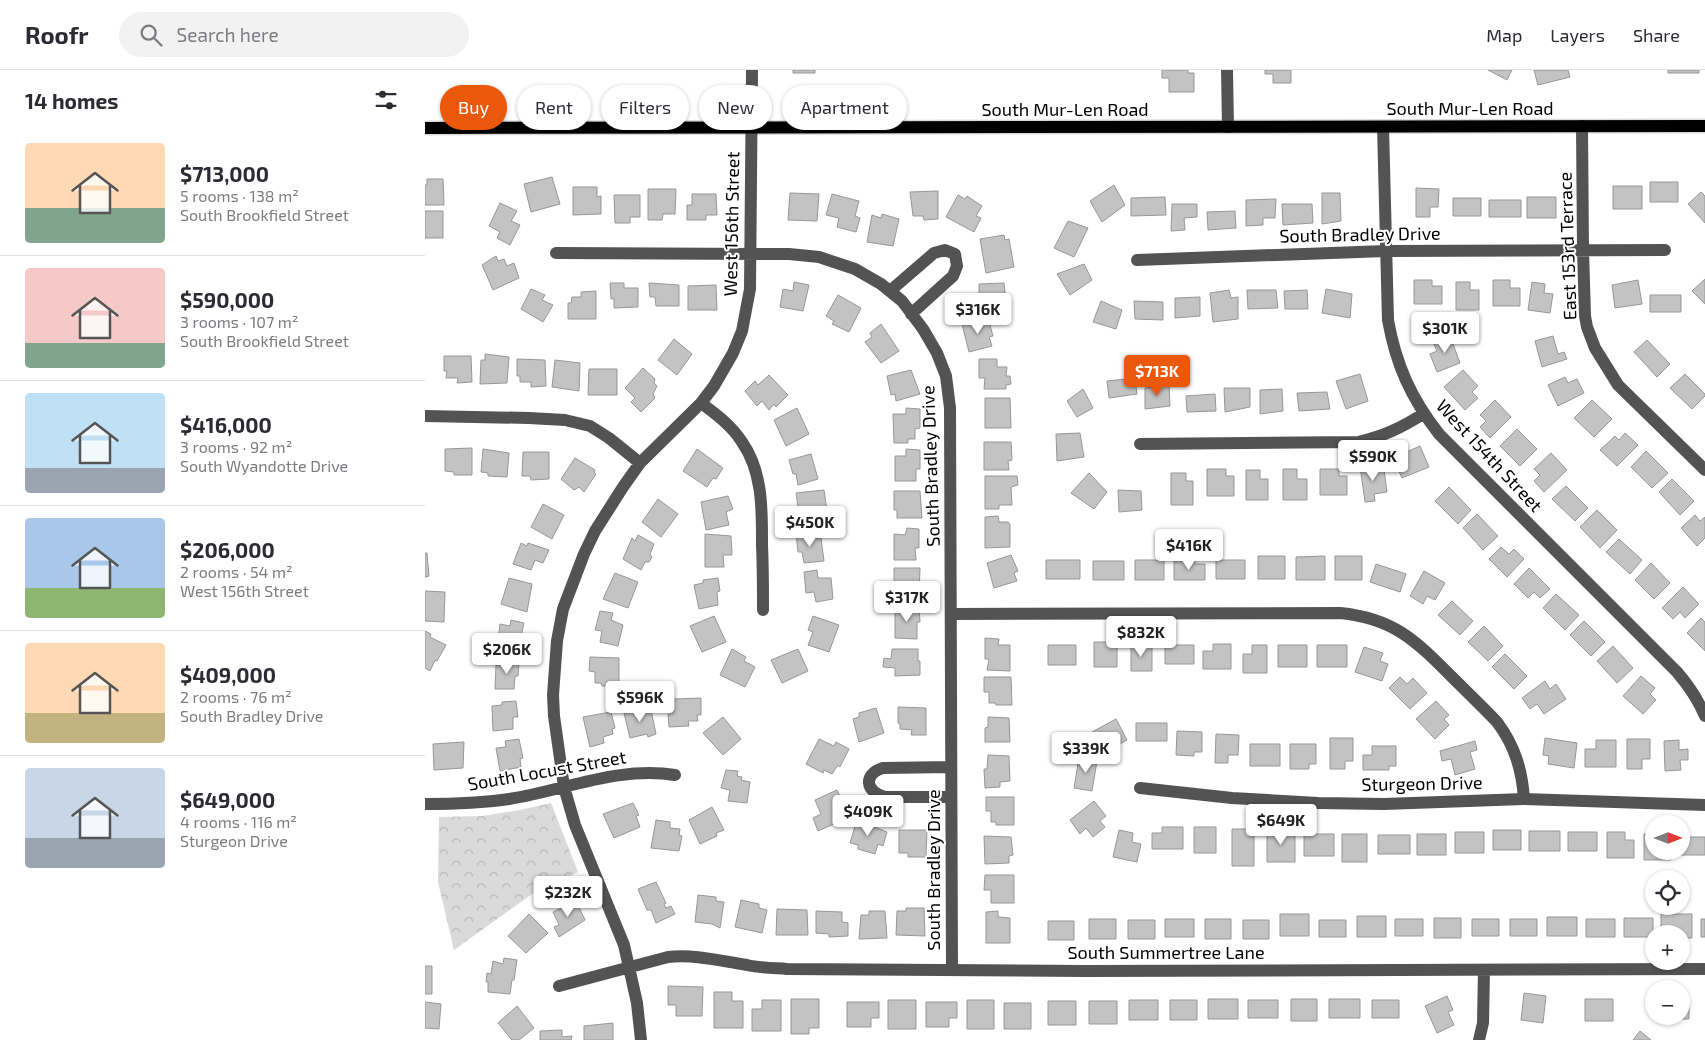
<!DOCTYPE html>
<meta charset="utf-8">
<style>
:root{--surface:#fff;--page:#f2f2f3;--text:#2b2b33;--muted:#7c7c81;--line:#e1e1e2;--accent:#ea580c}
body{margin:0;font-family:"Exo 2",sans-serif;background:var(--page);color:var(--text);height:100vh;display:flex;flex-direction:column;font-size:19px;white-space:nowrap}
*{box-sizing:border-box;margin:0}
p{font-size:16px;color:var(--muted)}
.icon{flex:none;width:28px;height:28px;fill:none;stroke:currentColor;stroke-width:2;stroke-linecap:round;stroke-linejoin:round}
.map{position:relative;flex:1;overflow:hidden}
.panel{display:flex;flex-direction:column;background:var(--surface);width:425px}
.panel>*{flex:none}
.top-card{position:absolute;left:15px;top:15px;width:475px;height:45px;display:flex;gap:10px}
.needle{width:32px;rotate:90deg}
.controls{position:absolute;left:1220px;top:745px;display:grid;gap:10px}
.controls a{display:grid;place-items:center;width:45px;height:45px;border-radius:50%;background:var(--surface);box-shadow:0 1px 4px #0004;font-size:25px}
.price{position:absolute;translate:-50% -42px;padding:0 11px;border-radius:5px;background:#fff;color:#222;font-size:16px;line-height:32px;filter:drop-shadow(0 1px 2px #0008)}
.price::after{content:'';position:absolute;left:50%;top:30px;width:15px;height:11px;margin-left:-8px;background:inherit;clip-path:polygon(0 0,100% 0,50% 100%)}
.price.active{background:var(--accent);color:#fff}
ul{padding:0;list-style:none}
li{display:flex;align-items:center;gap:15px;height:125px;padding:0 25px}
li+li{border-top:1px solid var(--line)}
li span{display:grid;place-items:center;flex:none;width:140px;height:100px;border-radius:5px;color:#555}
li>.icon{margin-inline-start:auto}
span .icon{width:60px;height:60px;fill:#fffc;stroke-width:1}
li b{font-size:21px}
h2{display:flex;justify-content:space-between;align-items:center;height:60px;padding:0 25px;font-size:21px}
.pill{padding:0 18px;border-radius:22px;background:var(--surface);box-shadow:0 1px 4px #0004;font-size:18px;line-height:45px}
.pill.active{background:var(--accent);color:#fff}
header{display:flex;align-items:center;gap:30px;box-sizing:border-box;height:70px;padding:0 25px;background:var(--surface);border-bottom:1px solid var(--line)}
header strong{font-size:24px}
nav{display:flex;gap:28px;margin-inline-start:auto;font-size:18px}
.search{width:350px;height:45px;background:var(--page);display:flex;align-items:center;gap:12px;box-sizing:border-box;padding:0 18px;border-radius:28px;color:var(--muted);font-size:19px}
main{display:flex;flex:1;min-height:0}
.map>svg:first-child{display:block}
</style>
<header>
<strong>Roofr</strong>
<div class="search"><svg class="icon" aria-label="search" viewBox="0 0 24 24"><circle cx="10" cy="10" r="6"/><path d="M15 15l6 6"/></svg>Search here</div>
<nav><a>Map</a><a>Layers</a><a>Share</a></nav>
</header>
<main>
<section class="panel">
<h2>14 homes<svg class="icon" aria-label="filters" viewBox="0 0 24 24"><path d="M4 7h16M4 17h16"/><circle cx="9" cy="7" r="2"/><circle cx="15" cy="17" r="2"/></svg></h2>
<ul>
<li><span style="background:linear-gradient(#ffd9b3 65%,#7fa58c 0)"><svg class="icon" aria-label="home" viewBox="0 0 24 24"><path d="M3 11l9-7 9 7M6 9v11h12V9"/></svg></span><div><b>$713,000</b><p>5 rooms · 138 m²</p><p>South Brookfield Street</p></div></li>
<li><span style="background:linear-gradient(#f6c9c9 75%,#7fa58c 0)"><svg class="icon" aria-label="home" viewBox="0 0 24 24"><path d="M3 11l9-7 9 7M6 9v11h12V9"/></svg></span><div><b>$590,000</b><p>3 rooms · 107 m²</p><p>South Brookfield Street</p></div></li>
<li><span style="background:linear-gradient(#bfe0f5 75%,#9aa5b1 0)"><svg class="icon" aria-label="home" viewBox="0 0 24 24"><path d="M3 11l9-7 9 7M6 9v11h12V9"/></svg></span><div><b>$416,000</b><p>3 rooms · 92 m²</p><p>South Wyandotte Drive</p></div></li>
<li><span style="background:linear-gradient(#a9c7e8 70%,#8fb573 0)"><svg class="icon" aria-label="home" viewBox="0 0 24 24"><path d="M3 11l9-7 9 7M6 9v11h12V9"/></svg></span><div><b>$206,000</b><p>2 rooms · 54 m²</p><p>West 156th Street</p></div></li>
<li><span style="background:linear-gradient(#ffd9b3 70%,#c2b280 0)"><svg class="icon" aria-label="home" viewBox="0 0 24 24"><path d="M3 11l9-7 9 7M6 9v11h12V9"/></svg></span><div><b>$409,000</b><p>2 rooms · 76 m²</p><p>South Bradley Drive</p></div></li>
<li><span style="background:linear-gradient(#c9d6e8 70%,#9aa5b1 0)"><svg class="icon" aria-label="home" viewBox="0 0 24 24"><path d="M3 11l9-7 9 7M6 9v11h12V9"/></svg></span><div><b>$649,000</b><p>4 rooms · 116 m²</p><p>Sturgeon Drive</p></div></li>
</ul>
</section>
<div class="map">
<svg width="1280" height="970" viewBox="0 0 1280 970">
<defs>
<pattern id="park-crowns" width="20" height="18" patternUnits="userSpaceOnUse" patternTransform="scale(1.25)"><rect width="20" height="18" fill="#dadada"/><path d="M2 6a3 3 0 1 1 6 0M12 15a3 3 0 1 1 6 0" fill="none" stroke="#b9b9b9"/></pattern>
</defs>
<rect width="100%" height="100%" fill="#fff"/>
<path fill="url(#park-crowns)" d="M126 733 153 802 107 824 29 880 13 812 14 747 57 746 95 740Z"/>
<path fill="#c3c3c3" stroke="#979797" d="M368 0H390V3H368Z
M737 0H763V3H769V22H744V8H737Z
M840 0H866V13H848V4H840Z
M1063 0H1087L1082 10Z
M1109 0H1143L1145 7 1113 15Z
M1243 0H1274V3H1243Z
M127 107 135 134 106 142 99 114Z
M2 109H18L19 135H0V115H2Z
M1225 112H1253V132H1225Z
M689 115 700 135 677 152 665 131Z
M1188 116H1217V139H1188Z
M148 117H172V127L176 126V144L148 145Z
M991 118 1014 119 1013 137H1005V147H991Z
M223 119H251L250 144H238L237 150H223Z
M513 121V149L499 150 498 146H488L485 122Z
M1276 122 1280 126V153L1263 134Z
M365 123 394 124 392 151 363 150Z
M897 123H915L916 151 897 154Z
M267 124H291L292 145H281V150H262V135H267Z
M407 124 434 131 430 146 435 148 431 162 412 157 414 148 401 145Z
M189 125H215V147H205V153H190Z
M533 125 540 129 542 126 557 136 551 146 556 148 549 162 521 147Z
M740 127 741 145 706 146V128Z
M1102 127H1131V148H1102Z
M1028 128H1056V146H1028Z
M851 129 850 148H838V155L821 156V130Z
M1064 130H1096V147H1064Z
M75 133 92 141 86 151 95 155 85 175 72 168 75 162 64 156Z
M747 134H772V147L759 148 760 160 746 161Z
M857 134H887L888 153 858 155Z
M0 141H18V168H0Z
M810 141 811 158 783 160 782 142Z
M457 144 474 149 468 176 442 172 447 145 456 148Z
M643 151 663 158 649 187 629 178Z
M579 165 580 170 584 169 589 197 561 203 555 169Z
M71 186 73 191 79 189 82 196 89 193 94 208 68 220 57 195Z
M659 194 667 210 645 225 632 204Z
M1280 209V234L1267 221Z
M989 210H1007V216H1017V234H989Z
M1068 210H1085V218H1095V236H1068Z
M1213 210 1217 234 1190 238 1187 215Z
M369 212 384 215 378 241 355 237 358 219 368 221Z
M1031 212H1045V220H1054V240H1031Z
M1107 212 1120 214 1119 223 1128 224 1125 243 1103 240Z
M185 213H199V218H213V237L189 238V229H186Z
M224 213 254 215V236H231L230 227H225Z
M579 213 581 232H577V241H554V214Z
M291 215 292 240H263V216Z
M106 219 120 225 117 230 128 235 118 252 96 239Z
M901 219 927 224 925 248 897 243Z
M804 220 806 228 813 227V249L788 252 785 223Z
M822 220H851L853 238 823 239Z
M882 220 883 239H860L859 221Z
M171 221V249H143V233H146L147 227H156V222Z
M413 225 436 238 424 262 407 254 409 251 401 246Z
M1225 225H1256V242H1225Z
M775 227V246L750 248V228Z
M676 231 697 240 691 259 668 252Z
M709 231 738 232V250L710 249Z
M563 248 568 266 564 267 567 276 544 282 537 254Z
M456 254 474 281 456 293 440 272 447 267 445 263Z
M1025 266 1035 293 1012 302 1005 284 1012 281 1008 272Z
M1128 266 1133 284 1139 282 1142 289 1117 297 1110 271Z
M249 269 267 284 252 305 233 290Z
M1222 270 1245 294 1232 307 1209 282Z
M60 284 84 287 82 313 55 314 56 290H60Z
M19 286H46L47 312 32 313 33 308H21L22 301H19Z
M92 289 120 290 121 316 106 317V312H95V306H92Z
M554 289H572V297H582L581 306H585L586 314 581 315V319H559L560 308H554Z
M130 290 155 293 154 321 127 317Z
M218 298 230 309 229 313 232 316 228 324 230 328 216 342 206 332 210 328 200 318Z
M164 299H192V325H163Z
M486 300 495 324 471 331 470 324 466 325 462 306Z
M1038 300 1053 316 1047 322 1053 328 1040 340 1019 317Z
M935 304 943 331 921 339 911 311Z
M1260 304 1280 324V326L1267 339 1245 318Z
M344 305 363 325 351 337 349 334 344 340 337 331 332 336 320 321 330 311 333 315Z
M1140 307 1143 313 1152 309 1159 323 1133 336 1123 315Z
M710 308 712 324 684 328 682 311Z
M744 315 745 336 720 339V318Z
M799 318H825V337L800 342Z
M658 319 668 338 652 347 642 331Z
M857 319 858 341 835 344V320Z
M902 322 905 339 874 341 872 323Z
M790 324 791 341 762 342 761 326Z
M560 328H585L586 358H560Z
M1070 330 1086 347 1065 368 1055 357 1061 351 1055 345Z
M1167 330 1187 349 1169 367 1149 348Z
M372 338 384 364 361 376 349 350Z
M481 338 495 339V358L490 359V369H483V373H469L468 344H481Z
M1092 359 1112 379 1095 396 1075 376Z
M655 363 659 387 632 391 631 364Z
M1200 363 1213 375 1192 396 1175 380 1190 366 1194 370Z
M559 372H586L587 390 583 391 584 400H559Z
M995 376 1004 397 977 408 968 388Z
M47 378V405H29V402L20 401V379Z
M58 379 84 383 82 407 63 406V403L56 402Z
M272 379 298 398 291 409 288 408 282 417 258 401Z
M481 379 495 380V399H491V411H470V386H481Z
M1221 381 1243 403 1227 418 1206 397Z
M98 382H124V409L106 410 105 406H97Z
M1126 383 1142 400 1119 422 1109 411 1115 405 1109 399Z
M386 384 393 409 373 415 371 404H368L364 390Z
M150 388 170 400 169 402 171 404 159 422 154 417 149 420 136 409Z
M949 394 950 401 959 400 962 422 949 424 950 431 940 432 935 396Z
M782 399H801V406H809V426H782Z
M858 399H872V409H882V430H858Z
M895 399H914V406H922V425H895Z
M821 400H835V409H843V430H821Z
M664 403 682 422 669 439 646 423Z
M746 403H761V411H768V435H746Z
M560 406H592L593 415 586 417 587 435H574V439H560Z
M1247 409 1269 431 1255 445 1234 422Z
M1141 416 1163 438 1150 451 1127 429Z
M1024 417 1046 440 1033 454 1010 431Z
M399 420 403 448 386 450 385 447 379 448 378 437H373L371 423Z
M693 420 716 421 717 440 694 442Z
M469 421H495L497 448H472V440H469Z
M303 426 308 439 301 442 304 455 281 460 276 432Z
M233 429 253 444 236 467 217 452Z
M118 434 139 445 127 469 106 457Z
M1172 440 1192 460 1175 478 1155 457Z
M1052 444 1073 466 1058 480 1038 458Z
M1270 445 1275 451 1280 447V468L1272 476 1256 458Z
M573 446 574 452H583L585 454V477L560 478V447Z
M482 458 494 459V478H490L491 490H469V464L480 465Z
M385 461 386 469 396 468 399 491 379 493 377 482H373L371 463Z
M280 464 306 466 307 485H298L299 497H280Z
M213 465 229 474 225 484 227 487 224 492H220L216 500 198 489 207 468 210 471Z
M1194 469 1217 490 1205 504 1181 482Z
M96 473 102 476 103 473 124 480 118 493 110 490 106 500 88 494Z
M1076 477 1084 484 1089 479 1099 489 1082 507 1064 489Z
M0 483H2L4 506 0 507Z
M586 485 593 501 589 503 592 511 569 518 562 493Z
M833 486H860V509H833Z
M900 486V510H871V487Z
M910 486H937V510H910Z
M621 490H655V509H621Z
M710 490H739V510H710Z
M791 490H820V509H791Z
M668 491H699V510H668Z
M749 491H770V494H780V510H749Z
M1226 493 1245 513 1229 529 1210 510Z
M951 494 981 504 975 522 945 512Z
M469 498H495L494 526H469Z
M1104 498 1125 519 1115 528 1109 522 1103 528 1089 514Z
M392 500 393 508H406L408 529 391 532 389 522 381 523 379 502Z
M999 501 1020 513 1010 530 1002 526 998 534 985 526Z
M190 503 213 512 203 538 178 529Z
M84 508 107 514 102 542 76 534Z
M293 508 295 521 292 522 293 535 274 539 269 515 278 513V510Z
M1258 517 1274 534 1260 548 1255 542 1248 549 1237 538Z
M0 521 20 522 19 552 0 551Z
M1131 524 1154 545 1140 560 1118 538Z
M1027 531 1048 551 1035 565 1013 545Z
M480 537H494L495 552H492V569L470 568V542L480 543Z
M175 541 188 543 186 550 198 555 193 576 175 572 177 561 170 560Z
M289 546 301 572 277 582 265 556Z
M388 546 414 555 404 582 383 575 388 562 383 560Z
M1276 548 1280 552V581L1262 563Z
M86 550 99 553 93 580 72 578 75 554 85 556Z
M1159 551 1180 572 1166 586 1145 565Z
M1059 556 1078 576 1063 591 1043 572Z
M0 561 6 564 5 567 21 575 12 591 10 590 5 601 0 598Z
M560 568 574 569 573 575H585V601L562 600 564 589H560Z
M669 572H692V597H669Z
M706 574H727V601H706Z
M788 574H806V599H778V581H788Z
M623 575H651V595H623Z
M740 575H769V594H740Z
M827 575H842V603H818V584H827Z
M853 575H882V597H853Z
M892 575H922V597H892Z
M1188 576 1208 598 1192 613 1172 591Z
M939 577 958 583 955 591 963 594 957 611 930 602Z
M307 579 321 587 319 591 330 597 320 617 295 605Z
M373 579 383 601 357 613 346 590Z
M467 579H493V591H495V605L470 606V598L458 597 459 588 466 589Z
M1080 584 1102 606 1089 619 1067 597Z
M165 587 194 588V616H177L176 613H170V602L164 601Z
M80 591 94 592 93 606H90L89 619H70L71 595 79 596Z
M1216 606 1230 618 1225 624 1231 630 1218 644 1198 626Z
M559 607H586L587 635H571L570 633H564V622H559Z
M975 607 982 614 988 608 1002 623 985 639 964 618Z
M1120 611 1125 619 1131 614 1141 629 1119 644 1112 634 1105 639 1097 628Z
M276 628V645H272L273 651H263L264 656 244 657 243 644H248L249 629Z
M91 631 93 647H88V659L68 661 67 636 77 635V632Z
M1011 631 1024 645 1019 649 1024 655 1010 669 991 649Z
M473 637 501 638V665H486L487 660 475 659V654L473 653Z
M216 638 217 642 226 640 231 664 223 667 222 664 205 668 199 643Z
M451 638 459 663 434 672 428 649 434 647V643Z
M186 642 190 658 187 659 188 664 178 667 179 673 165 677 158 647Z
M298 647 316 669 298 685 278 663Z
M563 647 584 648 585 672H560V658L563 657Z
M691 649 702 670 678 683 667 662Z
M711 653H742V671H711Z
M752 661 777 662V682H769V686L751 685Z
M791 664 814 665 813 685H803V693H790Z
M905 668H928V691H920V699H905Z
M1120 668 1152 673 1149 698 1123 694 1124 686 1118 685Z
M94 669 98 688 95 689 96 697 75 701 71 678 81 677 80 671Z
M394 669 409 676 411 672 424 679 415 697 413 695 407 704 399 700 398 703 381 694Z
M1202 669H1225V689H1217V699H1202Z
M1171 670H1191V697H1160V679H1171Z
M1254 670V680L1263 679V690H1255L1256 700 1240 701 1239 671Z
M1050 671 1052 680 1045 682 1050 699 1030 705 1026 689 1017 691 1015 681Z
M39 672 38 698 9 700 8 674Z
M825 674H855V696H825Z
M865 674H891V694H884V699H865Z
M947 676H971V696H964V700H938V685H947Z
M563 685 584 686 585 711 575 712V717L560 718 559 699H562Z
M654 688 672 691 667 721 649 718Z
M301 700 313 701 312 706 317 707 316 710 325 712 322 733 303 731 305 720 296 718Z
M412 720 425 747 393 761 388 748 396 744 390 730Z
M561 727H589V755H571V752H566V741H561Z
M669 731 681 746 675 751 680 757 668 767 661 758 655 764 645 750Z
M208 733 214 745 211 746 215 757 189 768 178 744Z
M287 737 299 760 291 763 292 766 275 774 264 750Z
M231 750 245 752V758L255 759 254 765 257 766 254 781 226 778Z
M432 750 462 762 458 776 453 774 450 784 433 779V775L425 773Z
M737 757H758V779H727V763H737Z
M769 757H791V783H769Z
M807 759H829V796H807Z
M474 760H502L501 787H483V783H474Z
M694 760 708 763 707 772 716 774 712 792 688 787Z
M1068 760H1096V780H1068Z
M842 761H870V792H842Z
M1104 761H1135V781H1104Z
M1030 762H1059V783H1030Z
M1143 762H1172V781H1143Z
M1182 762H1200V770H1209V788H1182Z
M879 764H909V786H879Z
M917 764H942V792H917Z
M992 764H1021V785H992Z
M1219 764H1229V781H1246V790H1219Z
M953 765H985V784H953Z
M559 766 586 767 588 785 584 786V793L560 794Z
M1256 767H1280V785H1255Z
M560 805H589V833H566V820H559Z
M231 812 241 833 239 834 241 838 246 836 250 844 231 853 226 840H222L213 819Z
M273 825 291 827V831L299 832 295 858 287 854 270 852Z
M316 830 334 834V838L342 840 337 863 310 857Z
M151 831 160 850 134 867 129 857 134 855 128 842Z
M481 838H499L500 866 471 865 472 841H481Z
M352 839 382 840 383 865H351Z
M391 841 417 842V852L423 853V866L404 867V864L391 863Z
M444 841H460L462 868 434 869 436 845H444Z
M573 841V847L585 848V873H561V842Z
M104 844 123 863 101 883 83 866Z
M855 844H884V866H855Z
M1236 844H1267V868H1256V864H1236Z
M932 846H961V867H932Z
M1122 847H1152V866H1122Z
M1009 848H1036V868H1009Z
M1199 848H1228V867H1199Z
M664 849H691V869H664Z
M740 849H769V867H740Z
M780 849H806V869H780Z
M970 849H998V866H970Z
M1047 849H1074V866H1047Z
M1085 849H1112V866H1085Z
M1161 849H1190V867H1161Z
M1276 849H1280V867H1276Z
M703 850H730V869H703Z
M818 850H844V869H818Z
M894 850H921V867H894Z
M623 851H649V870H623Z
M79 888 92 890 89 910H87L85 924 63 922V912H61L62 903 66 904 68 891 78 894Z
M0 896H7V924H0Z
M243 916 278 917 277 946H251V935H243Z
M289 922H307V931H318V958H289Z
M1099 923 1121 926 1118 953 1096 950Z
M1022 926 1028 940 1023 942 1029 955 1012 963 1000 936Z
M366 929H394V958H384V964H366Z
M783 929H813V949H783Z
M866 929H892V951H866Z
M904 929H935V948H904Z
M1160 929H1188V951H1160Z
M337 930H356V961H327V939H337Z
M463 930H491V959H463Z
M542 930H569V959H542Z
M704 930H733V950H704Z
M745 930H772V950H745Z
M823 930H853V948H823Z
M947 930H974V948H947Z
M623 931H651V955H623Z
M664 931H692V954H664Z
M0 932 16 934 14 959 0 958Z
M422 932H454V948H446V957H422Z
M501 932H532V948H524V957H501Z
M1256 932H1264V949H1230V946H1256Z
M579 933H606V959H579Z
M92 936 109 958 94 970H87L73 953Z
M188 953V970H159V956Z
M137 960V967L147 966 146 970H115V961Z
M1215 961 1226 970H1208Z"/>
<g fill="none" stroke-linecap="round" stroke-linejoin="round">
<g stroke="#dbdbdb" stroke-width="15">
<path id="major" d="M0 58 1280 56"/>
</g>
<path stroke="#535353" stroke-width="12" d="M802 0 803 57
M1157 56 1158 180 1160 246 1162 257 1170 278 1193 315 1280 400
M958 57 963 250C971 295 986 328 1014 364L1252 602C1264 616 1273 629 1280 646
M131 183 364 184 394 187 430 199 456 214 477 231 498 259 512 283 521 306 525 338 527 900
M712 190 961 181 1240 180
M465 221 509 183 520 180 530 184 532 196 528 206 486 244
M276 333C291 344 307 356 317 372 338 402 337 440 337 475 338 497 338 518 338 540
M0 346 104 348 140 350 165 356 184 368 215 393
M715 374 933 372C959 366 976 358 998 344
M526 544 915 543C968 548 990 570 1026 606 1041 621 1057 636 1072 652 1090 676 1097 700 1099 729
M526 697 458 698C438 704 440 722 460 727H526
M715 718 807 728 893 733 959 734 1099 729 1280 735
M0 734C28 734 56 733 84 729 140 720 194 696 250 705
M134 916 243 887C271 884 295 891 322 895 335 898 349 898 362 899L660 901 1280 899
M216 970 212 933 199 875 150 755 139 717 129 646 128 625 132 571 138 539 159 484 170 461 198 417 215 393 276 333 289 316 308 283 317 261 325 219 327 0
M1054 970 1058 953 1059 900"/>
<use href="#major" stroke="#000" stroke-width="12"/>
</g>
<g text-anchor="middle" stroke-width="4" stroke-linejoin="round" paint-order="stroke">
<g font-size="18" fill="#000" stroke="#fff">
<text x="1045" y="45">South Mur-Len Road</text>
<text x="640" y="46">South Mur-Len Road</text>
<text transform="translate(307 154) rotate(-89)" y="6">West 156th Street</text>
<text transform="translate(935 165) rotate(-1)" y="6">South Bradley Drive</text>
<text transform="translate(1143 176) rotate(-92)" y="6">East 153rd Terrace</text>
<text transform="translate(1064 386) rotate(47)" y="6">West 154th Street</text>
<text transform="translate(506 396) rotate(-92)" y="6">South Bradley Drive</text>
<text transform="translate(122 701) rotate(-10)" y="6">South Locust Street</text>
<text transform="translate(997 714) rotate(-1)" y="6">Sturgeon Drive</text>
<text transform="translate(509 800) rotate(-90)" y="6">South Bradley Drive</text>
<text x="741" y="889">South Summertree Lane</text>
</g>
</g>
</svg>
<div class="controls">
<a><svg class="needle" viewBox="-14 -14 28 28"><path d="M0-13l5 13h-10z" fill="#e53935"/><path d="M0 13l5-13h-10z" fill="#7c7c81"/></svg></a>
<a><svg class="icon" aria-label="locate" viewBox="0 0 24 24"><circle cx="12" cy="12" r="6"/><path d="M12 2v4M12 18v4M2 12h4M18 12h4"/></svg></a>
<a>+</a>
<a>−</a>
</div>
<b class="price" style="left:553px;top:265px">$316K</b>
<b class="price" style="left:1020px;top:284px">$301K</b>
<b class="price active" style="left:732px;top:327px">$713K</b>
<b class="price" style="left:948px;top:412px">$590K</b>
<b class="price" style="left:385px;top:478px">$450K</b>
<b class="price" style="left:764px;top:501px">$416K</b>
<b class="price" style="left:482px;top:553px">$317K</b>
<b class="price" style="left:716px;top:588px">$832K</b>
<b class="price" style="left:82px;top:605px">$206K</b>
<b class="price" style="left:215px;top:653px">$596K</b>
<b class="price" style="left:661px;top:704px">$339K</b>
<b class="price" style="left:443px;top:767px">$409K</b>
<b class="price" style="left:856px;top:776px">$649K</b>
<b class="price" style="left:143px;top:848px">$232K</b>
<div class="top-card">
<a class="pill active">Buy</a>
<a class="pill">Rent</a>
<a class="pill">Filters</a>
<a class="pill">New</a>
<a class="pill">Apartment</a>
</div>
</div>
</main>
